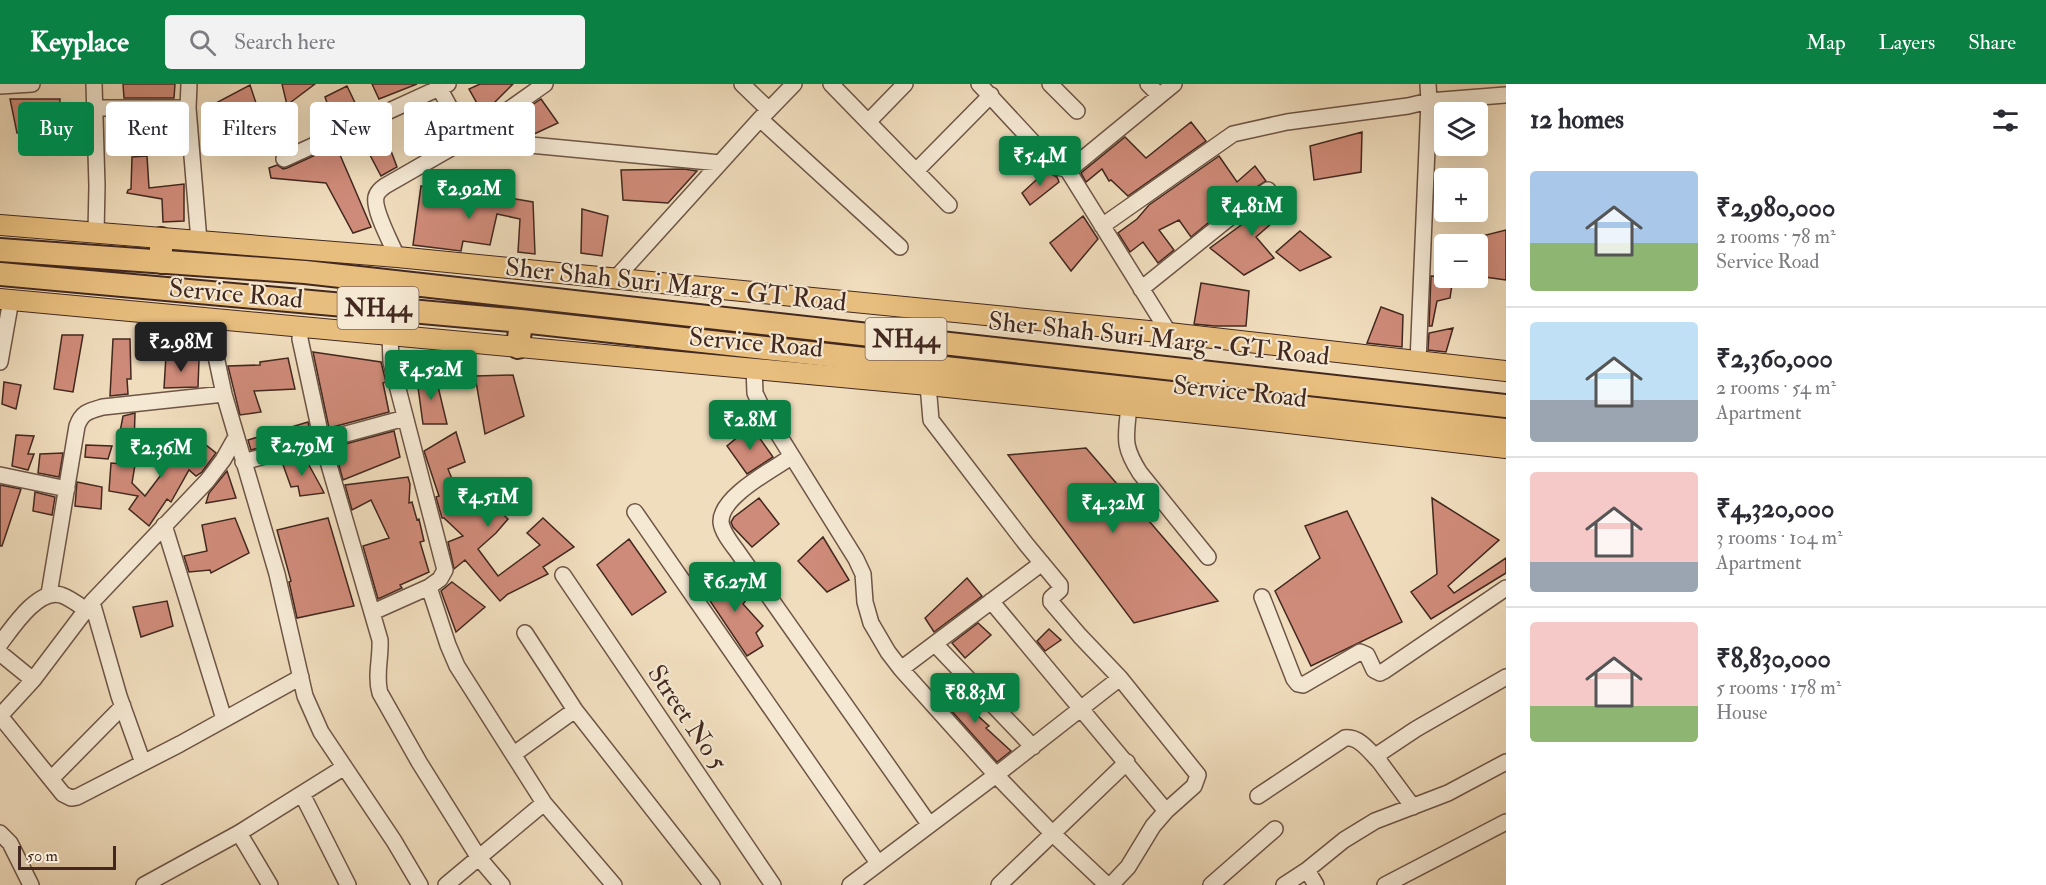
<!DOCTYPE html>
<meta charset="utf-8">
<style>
:root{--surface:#fff;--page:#f2f2f3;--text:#2b2b33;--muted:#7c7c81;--line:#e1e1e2;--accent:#0b8043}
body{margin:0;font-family:"IM FELL Double Pica",serif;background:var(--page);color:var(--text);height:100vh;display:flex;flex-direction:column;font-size:22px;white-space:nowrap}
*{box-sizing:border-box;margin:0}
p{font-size:20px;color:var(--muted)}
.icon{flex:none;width:33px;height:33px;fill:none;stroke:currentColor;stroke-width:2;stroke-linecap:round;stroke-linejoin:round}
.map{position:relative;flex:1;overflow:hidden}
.drawer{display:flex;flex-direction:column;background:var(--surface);width:540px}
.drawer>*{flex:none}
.guide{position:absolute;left:18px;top:18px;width:570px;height:54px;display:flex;gap:12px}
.fabs{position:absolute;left:1434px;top:18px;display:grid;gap:12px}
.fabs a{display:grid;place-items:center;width:54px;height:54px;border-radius:6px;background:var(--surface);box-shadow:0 6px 24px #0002;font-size:30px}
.scale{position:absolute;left:18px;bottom:15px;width:98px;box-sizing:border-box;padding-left:6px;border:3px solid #42281f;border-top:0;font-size:16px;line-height:21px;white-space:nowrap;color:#42281f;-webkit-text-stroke:4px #f5e9d4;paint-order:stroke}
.price{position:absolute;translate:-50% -51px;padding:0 14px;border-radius:6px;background:var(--accent);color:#fff;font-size:20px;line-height:39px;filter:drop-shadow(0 2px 3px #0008)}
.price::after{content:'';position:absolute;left:50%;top:36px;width:18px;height:14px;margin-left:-9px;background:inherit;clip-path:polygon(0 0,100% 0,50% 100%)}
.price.active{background:#222;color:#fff}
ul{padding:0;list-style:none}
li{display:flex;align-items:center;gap:18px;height:150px;padding:0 24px}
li+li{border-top:2px solid var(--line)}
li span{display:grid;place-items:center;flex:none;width:168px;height:120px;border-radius:6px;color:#555}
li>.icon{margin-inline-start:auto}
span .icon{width:72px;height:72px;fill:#fffc;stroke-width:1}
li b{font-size:26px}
h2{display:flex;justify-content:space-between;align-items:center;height:72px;padding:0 24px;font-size:26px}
.tag{padding:0 21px;border-radius:6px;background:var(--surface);box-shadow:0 6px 24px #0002;font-size:21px;line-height:54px}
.tag.active{background:var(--accent);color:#fff}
header{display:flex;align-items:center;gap:36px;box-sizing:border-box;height:84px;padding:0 30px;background:var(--accent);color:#fff}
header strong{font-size:28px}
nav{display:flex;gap:33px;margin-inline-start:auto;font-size:21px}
.search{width:420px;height:54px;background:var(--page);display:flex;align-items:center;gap:15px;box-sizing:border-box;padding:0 21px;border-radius:6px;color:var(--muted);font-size:22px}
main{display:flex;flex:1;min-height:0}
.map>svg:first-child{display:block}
</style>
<header>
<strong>Keyplace</strong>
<div class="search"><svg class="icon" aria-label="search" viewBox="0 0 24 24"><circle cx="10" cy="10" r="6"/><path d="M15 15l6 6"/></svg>Search here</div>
<nav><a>Map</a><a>Layers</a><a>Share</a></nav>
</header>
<main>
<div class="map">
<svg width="1506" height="801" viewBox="0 0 1506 801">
<rect width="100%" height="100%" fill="#f0ddbd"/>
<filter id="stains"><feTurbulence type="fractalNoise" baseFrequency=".00333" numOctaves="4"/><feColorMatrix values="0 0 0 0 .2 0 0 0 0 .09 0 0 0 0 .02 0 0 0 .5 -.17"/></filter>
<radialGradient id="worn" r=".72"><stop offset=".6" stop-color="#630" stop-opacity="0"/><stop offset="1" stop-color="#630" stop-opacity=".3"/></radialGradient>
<path fill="#cf8b79" stroke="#42281f" stroke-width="1.5" d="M123 0H175L174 14H124Z
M282 0H315L287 21Z
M372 0H417L379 15Z
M480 0H513L483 30 469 5Z
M250 1 259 28 225 47 214 20Z
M347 2 358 25 333 37 325 13Z
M10 15H60L59 47 17 49Z
M541 15 558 39 532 51 517 31Z
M431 22 443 51 421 65 405 34Z
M142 34H177L178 45 144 44Z
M1191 38 1206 57 1128 112 1111 96 1109 97 1102 85 1086 98 1081 89 1125 53 1146 74Z
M382 43 397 83 381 92 361 54Z
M1362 48 1361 88 1314 96 1310 62Z
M337 64 353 101 371 143 353 149 326 99 271 94 269 84 277 81 283 85 287 84 322 68Z
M147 72 149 104 184 100V137L163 138 162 115 127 109 128 106 131 105 132 73Z
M1219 72 1237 98 1255 82 1266 97 1232 119 1191 153 1179 136 1159 146 1174 166 1158 179 1143 158 1130 168 1118 149 1137 135 1149 121Z
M684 85 697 87 668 119 623 116 621 86Z
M1046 87 1057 93 1059 98 1030 121 1022 109Z
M421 102 486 114V110L533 118 535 170 518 168 520 135 497 130 490 161 463 157 461 167 413 161Z
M1285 105 1294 120 1256 153 1274 174 1244 191 1210 164 1256 130 1255 129Z
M582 125 608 132 602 172 581 169Z
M1083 132 1098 155 1071 187 1050 159Z
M1506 146V196L1478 192V153Z
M1300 147 1331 173 1300 187 1276 168Z
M1431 192 1453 194 1450 214 1437 217 1432 242H1429Z
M1201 199 1249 207 1246 242H1215L1194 240Z
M1381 223 1403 231 1402 263 1367 259Z
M1453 244 1446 268 1428 266 1429 249Z
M62 251H83L73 308 54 305Z
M113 255H130L131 295H127L128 310 110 312Z
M313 268 381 278 386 298 383 299 389 328 329 344Z
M166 272 199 276 198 303 164 304Z
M288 274 295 305 254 307 261 328 240 331 228 282 260 281V278Z
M435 290 447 340H423L417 296Z
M513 291 524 332 485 350 475 292Z
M4 298 21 301 16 325 2 320Z
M135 329 134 360 118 358 123 332Z
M308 338 310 350 251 366 248 356Z
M751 342 773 373 747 390 727 362Z
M394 347 400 373 343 396 334 363Z
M456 348 465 378 448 385 454 400H448L459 431 482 411 508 435 496 449 478 465 498 492 540 461 527 449 543 434 574 463 543 483 548 490 508 510 500 517 465 476 454 485 448 458 463 452 444 434H442L436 413 439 412 424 367Z
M192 350 216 369 202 388 196 392 189 386 171 418 167 415 149 442 129 425 138 412 109 407 111 379 135 381 132 399 145 412Z
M16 351 34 352 28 370H34L28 386 12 382Z
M86 361 112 362 108 375 85 373Z
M1086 364 1218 517 1134 539 1008 371Z
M63 369 59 393 38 389 40 370Z
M304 372 321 403 324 409 300 412 298 402 291 403 282 378Z
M227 387 236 414 206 419 209 409Z
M408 393 410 400 409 419 412 418 417 436 419 435 424 457 420 458 429 488 400 501 402 504 378 515 363 462 389 454 371 416 352 426 345 401Z
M77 398 102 403 101 425 75 422Z
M0 401 21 405 2 462H0Z
M35 408 55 413 52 431 33 427Z
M759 414 779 440 752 463 733 443 731 438 734 433Z
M1432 414 1499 456 1448 502 1454 509 1506 474V489L1431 535 1411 508 1437 490Z
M1347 427 1402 538 1311 582 1275 507 1320 474 1305 442Z
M235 434 249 469 211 489 210 486 189 488 184 472 207 467 202 441Z
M328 434 354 522 297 534 289 498 291 497 277 446Z
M823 453 849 496 827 508 798 477Z
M629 455 666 508 632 531 597 481Z
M729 487 747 515 743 520 763 542 756 549 763 562 747 572 704 508Z
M967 494 982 512 934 548 925 534Z
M452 498 485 523 456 548 441 507Z
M167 517 173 542 141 553 133 523Z
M978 539 991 551 965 574 952 559Z
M1049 545 1061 556 1045 567 1037 557Z
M957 601 970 620 967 622 989 642 986 644 1011 667 997 678 941 615Z"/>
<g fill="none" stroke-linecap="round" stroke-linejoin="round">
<g stroke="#6e5546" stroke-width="18">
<path id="minor" d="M94 0 97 102 96 149
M189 0 188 24 199 157
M437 0 467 55 720 79
M742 0 769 26
M831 0 949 121
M979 0 1056 83 1067 85 1074 82 1174 0
M1050 0 1077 27
M1148 0 1159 11
M0 2 32 0
M94 24H188
M760 35 900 163
M868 38 905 0
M284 75 448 0
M1067 85 1169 249
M916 87 991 11
M1102 142 1233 50 1287 38 1408 22 1429 17 1505 11
M397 173C392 160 373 126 376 113 377 108 381 105 385 102L467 55 545 0
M616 194 760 35 794 0
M1141 205 1238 127 1268 106
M208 235 224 310 277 490 305 612 321 648 394 757 420 801
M301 242 300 255 322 357 380 556C381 574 375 592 380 609L419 678 479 774 502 801
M0 278 11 216
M1418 278 1429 17 1428 0
M754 284 755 309 762 324 856 475 863 490 865 518 871 539 888 568 901 585 996 691 1052 749 1107 801
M928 301 931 336 1026 460 1060 501V506L1051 514V518L1080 552 1120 594 1198 691 1194 702 1166 727 1153 742 1128 783 1111 801
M1129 322C1126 354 1122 361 1140 389L1208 473
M791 373C772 386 720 413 721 438 722 448 731 459 737 467L929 740
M243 378 405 334
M0 391 67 405
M635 428 878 779
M164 441 224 635
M563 491 773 801
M429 503 448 561 457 582 471 604 544 719 614 801
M49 510 77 342C82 328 89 327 103 323L224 310
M1262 513 1294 595 1298 600 1303 601 1360 568 1367 571 1374 586 1380 589 1384 587 1506 504
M991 517 1166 727
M92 518 119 612 143 679
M373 528 429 503 440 495 445 486 391 278 390 251
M525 549 575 626 712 801
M0 560C12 544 38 504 61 511 70 514 79 521 86 526
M935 560 1033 663
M0 569 33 596
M901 585 1042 479
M0 632 63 710 71 714 77 713 180 660 301 593
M0 632 33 596 92 518 207 397 223 376 236 353
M514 670 575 626
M51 695 123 622
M302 710 348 801
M1258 712 1345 654C1359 652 1370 668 1379 677
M1413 723 1379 677 1380 669 1416 645 1506 593
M0 749 10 759 31 801
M239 749 270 801
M1307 786 1344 756 1375 737 1448 709 1506 678
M144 801 239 749 343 684
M446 801 544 719
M850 801 996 691 1120 594
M999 801 1127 678
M1211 801 1275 745
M1284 801 1307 786 1316 801
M1385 801 1506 738"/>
</g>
<g stroke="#42281f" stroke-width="22">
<path id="major" d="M0 141 397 173 1169 249 1506 287
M0 215 928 301 1244 334 1506 364"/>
</g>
<g stroke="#42281f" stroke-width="26">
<path id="highway" d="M0 166 305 188 1506 322
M161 178V155
M0 190 521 237 1506 346
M518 263 521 237"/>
</g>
<use href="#minor" stroke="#f5e9d4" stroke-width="15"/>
<use href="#major" stroke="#e8be7e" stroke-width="20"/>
<use href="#highway" stroke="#e8be7e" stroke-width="22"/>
</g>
<g text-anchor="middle" stroke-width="4.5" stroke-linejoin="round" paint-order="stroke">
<g fill="#f5e9d4" stroke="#786255" stroke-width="1.5">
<rect x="337.5" y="203" width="81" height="42" rx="4.5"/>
<rect x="865.5" y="234" width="81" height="42" rx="4.5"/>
</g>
<g font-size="24" font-weight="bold" fill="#42281f">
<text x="378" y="232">NH44</text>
<text x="906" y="263">NH44</text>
</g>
<g font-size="26" fill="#42281f" stroke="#f5e9d4">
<text transform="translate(676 200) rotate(6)" y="9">Sher Shah Suri Marg - GT Road</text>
<text transform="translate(236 209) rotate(5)" y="9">Service Road</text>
<text transform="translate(1159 254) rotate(6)" y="9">Sher Shah Suri Marg - GT Road</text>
<text transform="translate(756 258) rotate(5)" y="9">Service Road</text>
<text transform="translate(1240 307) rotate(6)" y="9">Service Road</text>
<text transform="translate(688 633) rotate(56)" y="9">Street No 5</text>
</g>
</g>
<rect width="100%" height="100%" filter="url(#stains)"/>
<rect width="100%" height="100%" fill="url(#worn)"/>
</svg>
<div class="fabs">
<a><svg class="icon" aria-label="layers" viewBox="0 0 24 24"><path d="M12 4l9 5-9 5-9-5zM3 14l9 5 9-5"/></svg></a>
<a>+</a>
<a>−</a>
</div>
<div class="scale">50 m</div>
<b class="price" style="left:1040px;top:103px">₹5.4M</b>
<b class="price" style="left:469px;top:136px">₹2.92M</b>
<b class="price" style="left:1252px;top:153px">₹4.81M</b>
<b class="price active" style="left:181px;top:289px">₹2.98M</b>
<b class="price" style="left:431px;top:317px">₹4.52M</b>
<b class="price" style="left:750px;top:367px">₹2.8M</b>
<b class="price" style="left:302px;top:393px">₹2.79M</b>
<b class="price" style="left:161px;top:395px">₹2.36M</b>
<b class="price" style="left:488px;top:444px">₹4.51M</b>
<b class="price" style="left:1113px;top:450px">₹4.32M</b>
<b class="price" style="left:735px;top:529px">₹6.27M</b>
<b class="price" style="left:975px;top:640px">₹8.83M</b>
<div class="guide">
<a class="tag active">Buy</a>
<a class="tag">Rent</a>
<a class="tag">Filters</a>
<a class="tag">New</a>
<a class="tag">Apartment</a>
</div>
</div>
<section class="drawer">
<h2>12 homes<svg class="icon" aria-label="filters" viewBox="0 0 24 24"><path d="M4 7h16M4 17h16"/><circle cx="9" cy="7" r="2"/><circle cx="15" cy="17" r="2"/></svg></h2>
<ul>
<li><span style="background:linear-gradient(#a9c7e8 60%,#8fb573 0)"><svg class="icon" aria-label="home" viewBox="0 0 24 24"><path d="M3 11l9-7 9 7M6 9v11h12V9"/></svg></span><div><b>₹2,980,000</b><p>2 rooms · 78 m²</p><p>Service Road</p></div></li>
<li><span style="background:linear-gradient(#bfe0f5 65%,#9aa5b1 0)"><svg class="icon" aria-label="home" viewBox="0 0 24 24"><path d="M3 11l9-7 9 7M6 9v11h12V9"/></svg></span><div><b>₹2,360,000</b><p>2 rooms · 54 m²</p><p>Apartment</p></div></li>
<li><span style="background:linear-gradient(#f6c9c9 75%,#9aa5b1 0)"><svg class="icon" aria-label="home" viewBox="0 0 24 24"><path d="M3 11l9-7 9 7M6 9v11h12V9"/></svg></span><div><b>₹4,320,000</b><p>3 rooms · 104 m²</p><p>Apartment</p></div></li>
<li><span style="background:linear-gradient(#f6c9c9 70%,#8fb573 0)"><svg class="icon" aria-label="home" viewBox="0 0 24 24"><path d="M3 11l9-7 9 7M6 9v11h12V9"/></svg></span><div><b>₹8,830,000</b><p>5 rooms · 178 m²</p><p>House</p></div></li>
</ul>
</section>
</main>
